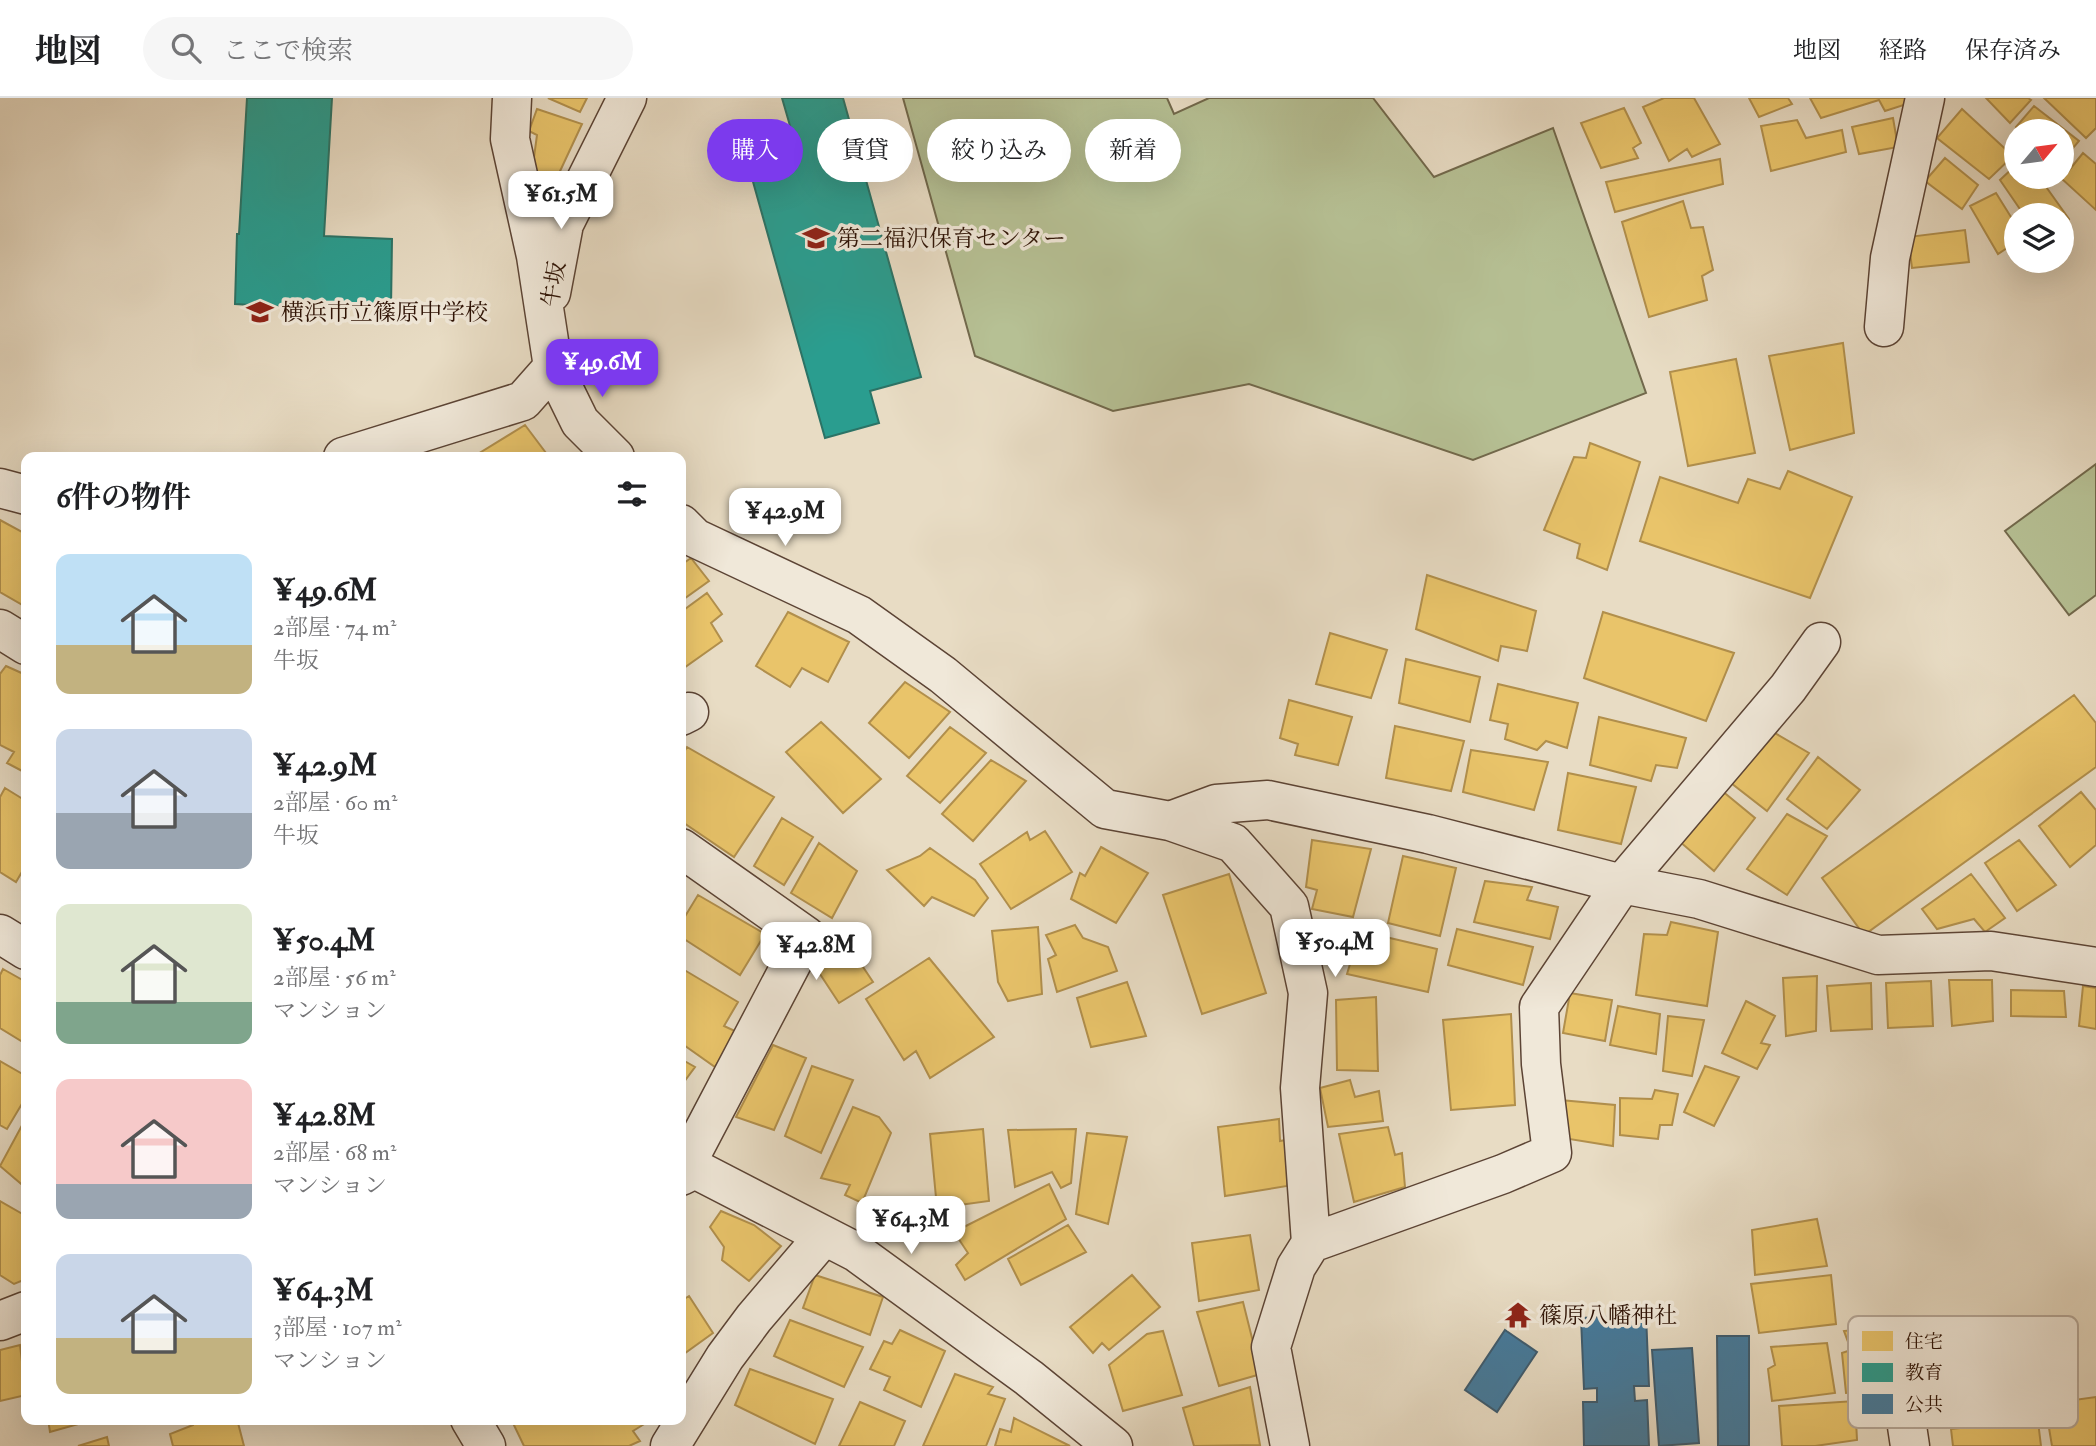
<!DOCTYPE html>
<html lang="ja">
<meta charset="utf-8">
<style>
:root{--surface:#fff;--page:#f6f6f6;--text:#202124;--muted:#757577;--line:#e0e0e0;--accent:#7c3aed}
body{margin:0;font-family:"IM FELL Double Pica","Noto Serif JP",serif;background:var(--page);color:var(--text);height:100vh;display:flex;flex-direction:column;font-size:26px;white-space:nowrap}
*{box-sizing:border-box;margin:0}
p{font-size:23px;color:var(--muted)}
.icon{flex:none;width:38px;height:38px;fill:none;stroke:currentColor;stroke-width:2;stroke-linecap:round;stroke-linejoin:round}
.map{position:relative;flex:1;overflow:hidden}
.side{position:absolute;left:21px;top:354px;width:665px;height:973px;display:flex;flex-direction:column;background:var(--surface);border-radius:14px;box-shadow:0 7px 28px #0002}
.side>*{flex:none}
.banner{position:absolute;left:707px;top:21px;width:665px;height:63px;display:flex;gap:14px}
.needle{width:46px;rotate:61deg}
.buttons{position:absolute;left:2004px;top:21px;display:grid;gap:14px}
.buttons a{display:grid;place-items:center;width:70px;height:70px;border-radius:50%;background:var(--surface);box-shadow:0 7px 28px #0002;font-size:35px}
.price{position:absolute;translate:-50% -60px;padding:0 16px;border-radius:14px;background:#fff;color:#222;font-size:23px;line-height:46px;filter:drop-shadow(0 2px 4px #0008)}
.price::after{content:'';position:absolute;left:50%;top:42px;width:21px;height:16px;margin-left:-10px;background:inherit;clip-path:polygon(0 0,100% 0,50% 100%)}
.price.active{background:var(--accent);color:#fff}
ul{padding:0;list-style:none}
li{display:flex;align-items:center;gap:21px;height:175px;padding:0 35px}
li span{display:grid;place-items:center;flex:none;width:196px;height:140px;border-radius:14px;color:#555}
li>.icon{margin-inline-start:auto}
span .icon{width:84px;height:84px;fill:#fffc;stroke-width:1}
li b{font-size:30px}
h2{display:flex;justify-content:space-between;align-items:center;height:84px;padding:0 35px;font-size:30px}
.chip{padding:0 24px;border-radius:32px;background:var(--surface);box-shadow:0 7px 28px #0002;font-size:24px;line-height:63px}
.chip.active{background:var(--accent);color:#fff}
header{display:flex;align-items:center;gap:42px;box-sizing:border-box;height:98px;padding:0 35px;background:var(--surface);border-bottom:2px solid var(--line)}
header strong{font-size:33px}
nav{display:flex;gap:38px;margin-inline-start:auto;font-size:24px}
.search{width:490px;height:63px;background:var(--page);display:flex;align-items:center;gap:18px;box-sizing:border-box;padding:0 24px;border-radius:38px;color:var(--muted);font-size:26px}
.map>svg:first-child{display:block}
</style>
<header>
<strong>地図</strong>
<div class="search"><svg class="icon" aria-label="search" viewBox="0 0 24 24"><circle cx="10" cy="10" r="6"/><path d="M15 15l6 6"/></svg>ここで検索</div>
<nav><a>地図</a><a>経路</a><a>保存済み</a></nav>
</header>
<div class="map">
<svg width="2096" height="1348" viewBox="0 0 2096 1348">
<rect width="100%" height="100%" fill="#e8dcc4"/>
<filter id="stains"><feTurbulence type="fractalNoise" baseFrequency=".00286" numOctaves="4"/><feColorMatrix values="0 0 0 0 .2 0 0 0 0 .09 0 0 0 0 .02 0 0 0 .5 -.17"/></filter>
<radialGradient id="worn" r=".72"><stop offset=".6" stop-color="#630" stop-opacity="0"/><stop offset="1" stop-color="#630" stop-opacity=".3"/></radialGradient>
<path fill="#b6c094" stroke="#72694c" stroke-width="2" d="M903 0H1167L1174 16 1209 0H1373L1434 79 1553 30 1646 295 1473 362 1249 286 1113 313 975 258Z
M2096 366V497L2069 517 2005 433Z"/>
<path fill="#e9c46a" stroke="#b18f4c" stroke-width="2" d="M548 0H587L580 14Z
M1664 0H1694L1720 46 1692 59 1687 51 1669 63 1643 9Z
M1749 0H1788L1792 6 1759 19Z
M1810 0H1907L1910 5 1885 13 1879 2 1821 20Z
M1986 0H2028L2031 2 2010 25Z
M2044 0H2096V30L2086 40Z
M2034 8 2079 43 2062 63V33H2020L2016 29Z
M1624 10 1641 45 1633 50 1638 60 1601 70 1581 25Z
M537 11 582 26 554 86 532 74 537 37 529 33Z
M1962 11 2013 58 1989 81 1937 40Z
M1893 20 1898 49 1859 56 1852 29Z
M1797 22 1806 40 1842 32 1846 54 1771 73 1761 28Z
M2083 55 2096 66V112L2062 81Z
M1945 60 1978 87 1962 111 1925 83Z
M1720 61 1723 86 1615 114 1606 84Z
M2016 67V79H2039L2069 121 2062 127V117H2024L2000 82Z
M1996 95 2016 127V144L1998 156 1970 108Z
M1683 103 1691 130 1703 129 1713 172 1702 178 1707 202 1649 219 1622 124Z
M1965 132 1969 164 1912 170 1908 139Z
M1843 245 1854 335 1790 352 1769 258Z
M1736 261 1755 355 1688 368 1670 274Z
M525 327 549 359H473Z
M1590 345 1640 364 1607 472 1577 460 1580 446 1544 432 1574 359 1586 360Z
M1788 373 1852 399 1810 500 1640 443 1660 379 1738 405 1748 381 1780 391Z
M0 422 26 436V509L0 494Z
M691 460 709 483 681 503V467Z
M1427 477 1536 513 1527 553 1501 548 1498 563 1416 531Z
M707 495 722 516 711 525 722 543 681 572V514Z
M788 514 849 544 828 584 802 570 790 589 756 568Z
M1603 514 1734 555 1706 623 1584 580Z
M1330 535 1387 552 1371 600 1316 586Z
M1406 561 1480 579 1470 624 1399 605Z
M6 568 26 577V675L7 665 14 654 0 647V576Z
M905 584 950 614 909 660 869 625Z
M1498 586 1578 605 1567 650 1546 643 1537 652 1505 641 1508 626 1490 622Z
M2074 597 2096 625V669L1864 837 1822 780Z
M1289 602 1352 619 1338 667 1295 657 1298 646 1280 640Z
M1599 619 1686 640 1677 670 1656 667 1651 683 1590 667Z
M821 624 881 681 843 715 786 654Z
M1395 628 1464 643 1451 693 1386 680Z
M950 629 986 655 940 705 907 678Z
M1768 631 1809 655 1767 713 1731 685Z
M687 649 774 699 734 759 681 723V659Z
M1471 652 1548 664 1534 712 1463 694Z
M1818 659 1860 692 1827 731 1787 701Z
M991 662 1026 683 973 743 942 716Z
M1568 675 1636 689 1621 746 1558 732Z
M5 690 26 703V767L16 784 0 774V699Z
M1721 692 1755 720 1714 773 1679 743Z
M2081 694 2096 712V747L2070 769 2039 728Z
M1787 716 1827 738 1787 797 1747 771Z
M782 720 813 739 784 787 754 768Z
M1045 733 1072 774 1011 811 980 766 1027 734 1030 742Z
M1312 742 1371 751 1353 819 1312 811 1317 792 1306 789Z
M2019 742 2056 787 2017 813 1985 765Z
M819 745 857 773 832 820 791 795Z
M1101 749 1148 775 1116 825 1071 801 1080 775 1085 778Z
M930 750 975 782 988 800 974 818 932 799 924 808 887 772 920 758Z
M1403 758 1456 770 1440 838 1388 825Z
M1229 776 1266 895 1202 916 1163 797Z
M1971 776 2005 820 1985 834 1974 821 1937 831 1922 811Z
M1485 783 1532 789 1527 802 1558 809 1550 841 1474 824Z
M698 797 765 836 740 877 681 839V825Z
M1671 824 1718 834 1707 908 1636 897 1644 836 1667 837Z
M1075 827 1083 840 1108 849 1117 873 1057 894 1048 861 1056 857 1046 837Z
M1038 829 1042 896 1008 903 998 884 992 833Z
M1457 831 1533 849 1523 887 1448 867Z
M1360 833 1437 851 1428 894 1347 876Z
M851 851 873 884 839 905 818 873Z
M929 860 994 939 930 980 916 953 904 962 866 901Z
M681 870 738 904 724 928 737 934 715 969 681 945Z
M3 871 26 884V946L0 930V877Z
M1817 878 1816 933 1786 938 1783 880Z
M1949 882H1992L1993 923 1952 928Z
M1931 883 1933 928 1888 930 1886 885Z
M1127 884 1146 938 1091 949 1077 900Z
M1871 885 1872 931 1831 933 1827 888Z
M2083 888 2096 890V931L2079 928Z
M2011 892 2064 893 2066 919 2011 918Z
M1570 895 1612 902 1605 943 1563 935Z
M1376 899 1378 973 1337 972 1336 902Z
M1746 903 1775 918 1761 945 1770 947 1757 971 1722 955Z
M1618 908 1660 916 1656 956 1610 947Z
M1511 916 1515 1007 1451 1012 1443 922Z
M1668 918 1704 922 1692 978 1663 973Z
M773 947 806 960 774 1032 736 1019Z
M681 961 695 969 681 988Z
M0 963 26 978V999L7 1031 0 1027Z
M812 968 853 982 821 1055 785 1038Z
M1705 968 1739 979 1714 1028 1684 1014Z
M1350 982 1355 999 1379 993 1383 1023 1328 1029 1320 990Z
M1655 992 1678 996 1672 1027H1660L1658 1041 1620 1037V1000L1652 1001Z
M1560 1002 1615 1007 1613 1048 1563 1040Z
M853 1009 879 1019 891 1035 862 1105 845 1097 850 1087 821 1080Z
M26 1020V1090L0 1068Z
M1279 1021 1280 1043 1291 1041 1287 1088 1225 1098 1218 1029Z
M1388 1029 1395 1057 1402 1055 1405 1089 1354 1104 1339 1036Z
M983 1031 989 1103 937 1110 930 1036Z
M1076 1031 1071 1085 1061 1090 1052 1074 1015 1089 1008 1032Z
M1087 1035 1127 1039 1108 1126 1076 1116Z
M1049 1086 1066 1121 965 1182 956 1167 968 1155 954 1134Z
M0 1103 26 1118V1181L14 1186 0 1177Z
M721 1113 754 1127 781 1148 749 1183 722 1162 724 1149 710 1129Z
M1817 1121 1827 1168 1755 1177 1752 1132Z
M1068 1127 1086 1154 1021 1187 1008 1161Z
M1250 1137 1259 1192 1199 1203 1192 1145Z
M815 1177 883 1199 870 1237 803 1210Z
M1132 1177 1160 1209 1109 1252 1102 1245 1093 1255 1070 1229Z
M1831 1177 1836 1226 1759 1235 1751 1186Z
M689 1198 713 1235 681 1258V1203Z
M1243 1204 1261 1276 1219 1288 1197 1214Z
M790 1222 863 1249 844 1289 774 1258Z
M1869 1230 1875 1294 1846 1295 1842 1255 1851 1252 1844 1233Z
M900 1232 945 1253 921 1309 884 1292 890 1279 870 1271 884 1243 892 1246Z
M1163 1233 1182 1297 1123 1313 1109 1267 1147 1236Z
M1827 1245 1835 1295 1772 1303 1768 1271 1775 1267 1771 1249Z
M20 1247 26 1297 0 1303V1252Z
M750 1271 833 1301 815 1346 735 1307Z
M955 1276 993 1289 988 1296 1005 1301 986 1348H923Z
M1250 1289 1260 1347 1194 1348 1183 1310Z
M2096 1299V1348H2052L2045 1306Z
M1855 1303 1857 1342 1815 1348H1782L1779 1308Z
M860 1304 905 1323 894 1348H839Z
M2036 1307 2041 1348H1953L1951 1331 1969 1329 1971 1313Z
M1014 1320 1070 1348H995L1000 1331 1011 1334Z
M48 1321H96L50 1334Z
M193 1321H237L244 1348H173L170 1336 193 1327Z
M511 1321H644L646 1325 633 1333 640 1343 629 1348H524Z
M107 1339 109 1348H78Z"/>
<path fill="#2a9d8f" stroke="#2b7366" stroke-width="2" d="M247 0H332L324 138 392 141 391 211 320 208 319 211 235 206 237 136H239Z
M782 0H843L921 279 870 293 879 325 825 340 748 66 797 52Z"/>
<path fill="#457b9d" stroke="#3e5c6f" stroke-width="2" d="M1646 1217 1649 1288H1634L1635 1303 1647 1302 1649 1348H1584L1583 1304H1597V1290L1584 1291 1581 1220Z
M1505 1232 1537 1254 1497 1314 1465 1292Z
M1717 1238H1749V1348H1718Z
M1692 1250 1699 1345 1659 1348 1652 1252Z"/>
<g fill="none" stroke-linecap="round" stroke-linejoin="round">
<g stroke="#5c4435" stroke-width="41">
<path id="minor" d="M512 0 510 41 536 158 553 269 580 324 615 359
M551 195 564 126 627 0
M1884 229 1890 160 1925 0
M343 359 523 303 553 269
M0 390 26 397
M681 426 695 440 859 517 943 577 1105 711 1170 723 1216 706 1268 702 1428 736 1622 786 1699 801 1878 857 1991 853 2096 869
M0 531 26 547
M681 618 689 614
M1170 723 1233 745 1289 808 1308 895 1300 990 1311 1145
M681 750 806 838 681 1076
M0 836 26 852
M681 1078 695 1071 856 1154 1029 1280 1113 1348
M0 1223 26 1213
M1900 1282 1910 1348
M470 1321 486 1348
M670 1348 725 1259 754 1220 824 1138
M1290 1348 1271 1249 1296 1169 1311 1145 1503 1076 1552 1055 1541 966 1539 909 1622 786 1788 590 1821 544"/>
</g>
<use href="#minor" stroke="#f0e8d9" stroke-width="38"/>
</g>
<defs>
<g id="school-bare" transform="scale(2.1)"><path d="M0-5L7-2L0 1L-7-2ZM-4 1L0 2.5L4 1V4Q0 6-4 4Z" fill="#8f2418" stroke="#f0e8d9" stroke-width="2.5" paint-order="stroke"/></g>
<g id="temple-bare" transform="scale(2.1)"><path d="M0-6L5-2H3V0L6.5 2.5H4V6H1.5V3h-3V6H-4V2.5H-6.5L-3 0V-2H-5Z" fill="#8f2418" stroke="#f0e8d9" stroke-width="2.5" paint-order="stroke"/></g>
</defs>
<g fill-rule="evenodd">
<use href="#school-bare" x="816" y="140"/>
<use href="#school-bare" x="260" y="214"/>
<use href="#temple-bare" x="1518" y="1217"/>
</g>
<g text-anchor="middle" stroke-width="7" stroke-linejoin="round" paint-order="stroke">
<g font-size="23" fill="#2d1205" stroke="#f0e8d9" text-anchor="start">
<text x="837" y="148">第二福沢保育センター</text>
<text x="281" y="222">横浜市立篠原中学校</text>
<text x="1539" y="1225">篠原八幡神社</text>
</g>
<g font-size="23" fill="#2d1205" stroke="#f0e8d9">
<text transform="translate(553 186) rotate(-80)" y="8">牛坂</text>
</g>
</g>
<rect x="1848" y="1218" width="230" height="112" rx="10" fill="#f0e8d9" stroke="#b6a899" stroke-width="2"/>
<rect x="1862" y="1233" width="31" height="20" fill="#e9c46a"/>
<rect x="1862" y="1265" width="31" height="19" fill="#2a9d8f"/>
<rect x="1862" y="1296" width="31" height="20" fill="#457b9d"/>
<g font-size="19" fill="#2d1205">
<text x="1905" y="1250">住宅</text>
<text x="1905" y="1281">教育</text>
<text x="1905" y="1313">公共</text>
</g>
<rect width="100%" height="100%" filter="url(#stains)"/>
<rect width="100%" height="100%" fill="url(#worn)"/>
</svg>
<div class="buttons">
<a><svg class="needle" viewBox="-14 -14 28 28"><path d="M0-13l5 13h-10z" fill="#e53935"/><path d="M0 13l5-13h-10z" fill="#757577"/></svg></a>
<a><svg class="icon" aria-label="layers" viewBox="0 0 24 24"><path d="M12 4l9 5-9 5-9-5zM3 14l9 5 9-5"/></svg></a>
</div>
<b class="price" style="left:561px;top:133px">¥61.5M</b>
<b class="price active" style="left:602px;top:301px">¥49.6M</b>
<b class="price" style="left:785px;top:450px">¥42.9M</b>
<b class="price" style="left:1335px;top:881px">¥50.4M</b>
<b class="price" style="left:816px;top:884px">¥42.8M</b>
<b class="price" style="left:911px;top:1158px">¥64.3M</b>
<div class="banner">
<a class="chip active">購入</a>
<a class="chip">賃貸</a>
<a class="chip">絞り込み</a>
<a class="chip">新着</a>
</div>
<section class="side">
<h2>6件の物件<svg class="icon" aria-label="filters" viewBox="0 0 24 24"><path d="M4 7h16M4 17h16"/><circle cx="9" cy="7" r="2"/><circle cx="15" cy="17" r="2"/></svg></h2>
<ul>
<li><span style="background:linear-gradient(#bfe0f5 65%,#c2b280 0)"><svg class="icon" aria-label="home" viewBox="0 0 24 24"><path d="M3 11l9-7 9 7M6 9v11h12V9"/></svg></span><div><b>¥49.6M</b><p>2部屋 · 74 m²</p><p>牛坂</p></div></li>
<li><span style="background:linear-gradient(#c9d6e8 60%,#9aa5b1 0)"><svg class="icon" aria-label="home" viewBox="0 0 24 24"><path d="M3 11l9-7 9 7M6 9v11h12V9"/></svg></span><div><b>¥42.9M</b><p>2部屋 · 60 m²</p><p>牛坂</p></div></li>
<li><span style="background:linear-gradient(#dfe7d0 70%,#7fa58c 0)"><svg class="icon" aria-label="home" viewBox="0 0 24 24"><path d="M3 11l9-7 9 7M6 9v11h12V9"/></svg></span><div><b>¥50.4M</b><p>2部屋 · 56 m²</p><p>マンション</p></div></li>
<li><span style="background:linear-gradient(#f6c9c9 75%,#9aa5b1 0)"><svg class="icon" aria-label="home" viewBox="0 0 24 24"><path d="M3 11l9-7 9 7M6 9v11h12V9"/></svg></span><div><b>¥42.8M</b><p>2部屋 · 68 m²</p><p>マンション</p></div></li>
<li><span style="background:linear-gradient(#c9d6e8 60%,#c2b280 0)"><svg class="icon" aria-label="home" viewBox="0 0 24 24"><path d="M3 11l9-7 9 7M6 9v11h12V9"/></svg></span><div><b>¥64.3M</b><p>3部屋 · 107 m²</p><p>マンション</p></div></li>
</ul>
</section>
</div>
